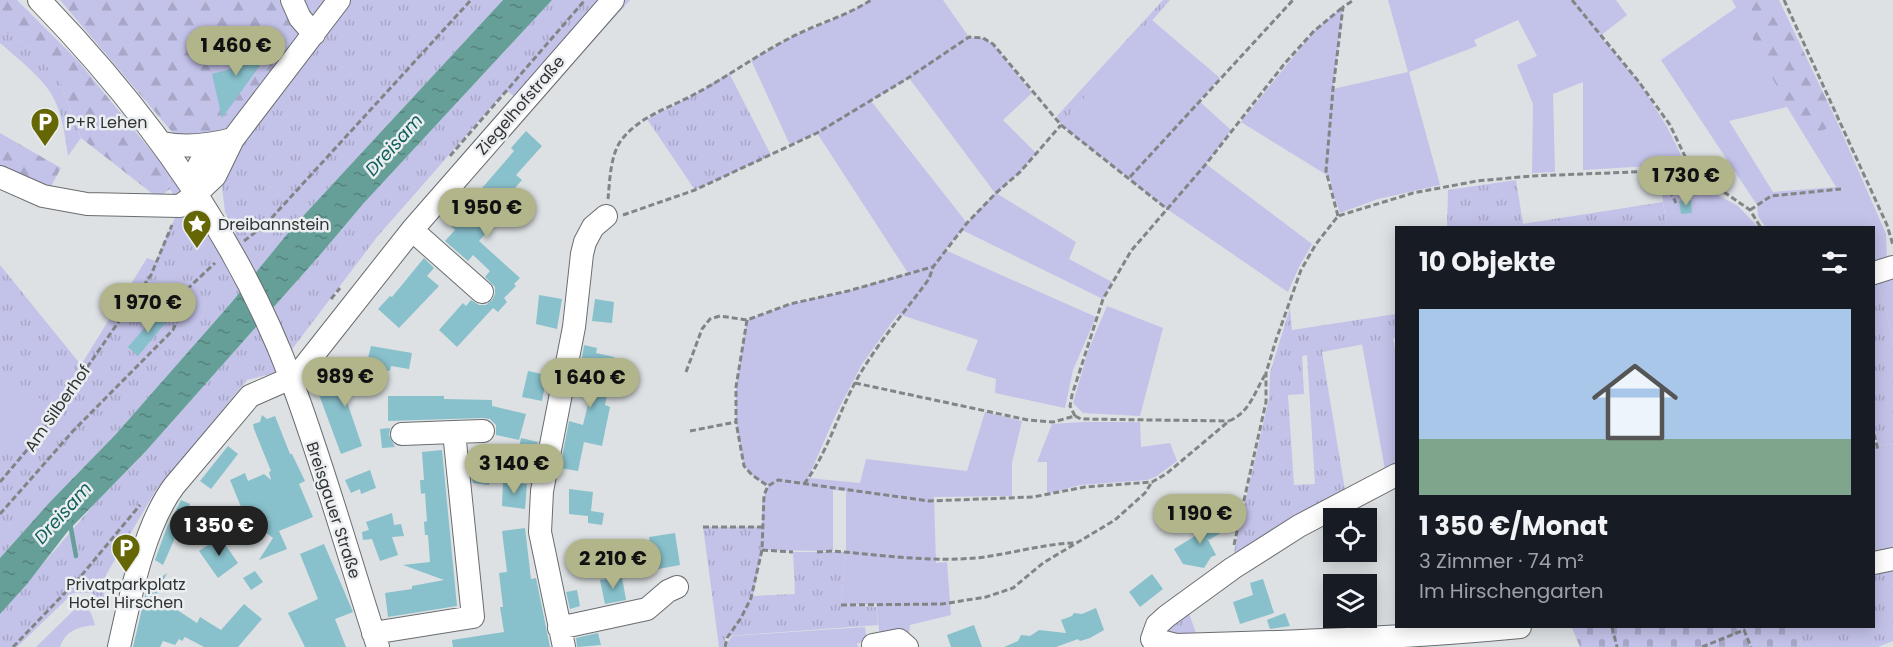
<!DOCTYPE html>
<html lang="de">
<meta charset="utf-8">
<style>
:root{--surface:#171b24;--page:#242831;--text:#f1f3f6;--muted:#9ea1a6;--line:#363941;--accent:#b2b489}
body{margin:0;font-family:Poppins,sans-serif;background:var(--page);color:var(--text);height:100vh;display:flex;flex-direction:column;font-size:22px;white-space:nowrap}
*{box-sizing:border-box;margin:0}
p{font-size:20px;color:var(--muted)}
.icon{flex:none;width:33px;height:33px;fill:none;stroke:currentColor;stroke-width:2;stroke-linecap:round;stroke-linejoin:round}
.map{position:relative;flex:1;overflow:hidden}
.drawer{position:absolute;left:1395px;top:226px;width:480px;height:402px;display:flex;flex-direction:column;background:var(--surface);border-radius:0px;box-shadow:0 3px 15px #0003}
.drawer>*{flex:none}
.fabs{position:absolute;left:1323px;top:508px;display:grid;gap:12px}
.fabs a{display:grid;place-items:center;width:54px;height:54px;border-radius:0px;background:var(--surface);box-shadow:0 3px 15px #0003;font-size:30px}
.price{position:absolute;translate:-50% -51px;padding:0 14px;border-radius:21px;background:var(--accent);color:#111;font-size:20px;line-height:39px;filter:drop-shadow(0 2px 3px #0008)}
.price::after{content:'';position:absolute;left:50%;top:36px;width:18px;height:14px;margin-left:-9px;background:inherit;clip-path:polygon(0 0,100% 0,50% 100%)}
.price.current{background:#222;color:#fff}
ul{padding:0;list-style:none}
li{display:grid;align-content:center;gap:12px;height:318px;padding:0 24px}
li+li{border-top:2px solid var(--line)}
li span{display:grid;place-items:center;height:186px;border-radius:0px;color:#555}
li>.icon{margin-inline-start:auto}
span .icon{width:108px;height:108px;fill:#fffc;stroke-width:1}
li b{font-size:26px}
h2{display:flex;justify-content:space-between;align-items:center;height:72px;padding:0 24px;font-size:26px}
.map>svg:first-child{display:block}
</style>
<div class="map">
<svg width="1893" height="647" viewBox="0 0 1893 647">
<defs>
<pattern id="grass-tufts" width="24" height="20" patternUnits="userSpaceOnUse" patternTransform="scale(1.5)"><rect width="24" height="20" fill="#c3c2e9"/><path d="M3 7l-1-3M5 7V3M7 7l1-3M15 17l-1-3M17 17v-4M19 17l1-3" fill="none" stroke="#a8a7c8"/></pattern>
<pattern id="forest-firs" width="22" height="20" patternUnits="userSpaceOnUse" patternTransform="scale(1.5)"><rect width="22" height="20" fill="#c3c2e9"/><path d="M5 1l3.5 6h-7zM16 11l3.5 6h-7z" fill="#a8a7c8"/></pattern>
<pattern id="cemetery-stones" width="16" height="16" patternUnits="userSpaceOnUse" patternTransform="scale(1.5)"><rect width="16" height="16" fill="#c3c2e9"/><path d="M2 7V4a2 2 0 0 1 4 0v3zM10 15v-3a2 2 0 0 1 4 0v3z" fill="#a8a7c8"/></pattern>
<pattern id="water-ripples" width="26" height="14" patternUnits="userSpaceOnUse" patternTransform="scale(1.5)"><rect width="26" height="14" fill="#669f98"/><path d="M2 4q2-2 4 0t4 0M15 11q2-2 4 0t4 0" fill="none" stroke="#55827d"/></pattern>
</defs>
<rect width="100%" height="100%" fill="#dde1e3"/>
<path fill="url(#grass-tufts)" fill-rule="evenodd" d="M330 0H503L292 228 231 303 116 434 49 503 0 558V441L20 452 53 408 0 373V265L81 365 147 258 156 261 180 206 170 189 167 170 222 246 236 233 225 212 222 187 244 136Z
M552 0H630L532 110 506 90 377 237 274 373 247 380 156 490 106 575 103 608 92 593H73L17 647H0V614L97 501 146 451 320 255 363 204Z
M1163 0H1170L1061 125 1057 116Z
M0 28 31 49 59 79 81 138 68 156C65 137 63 115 53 97 44 79 15 56 0 43Z
M729 73 771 155 695 190 647 119 694 95Z
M1516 180 1523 224 1663 202 1667 228H1447L1448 190Z
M1877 276 1893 340V443L1878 446 1874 426V277Z
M1290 308 1292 330 1396 314V338L1322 352 1346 496 1236 555 1234 552 1269 398 1270 373ZM1307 355 1315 484 1294 485 1288 395 1304 394 1302 356Z
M703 527H762V550L753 596 795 594 793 552H846L841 605 876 607 878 625 726 636 723 647H719Z
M1893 563V641L1878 647H1803L1795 627H1874V568Z
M1187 608 1197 636H1177L1167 632 1166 628Z"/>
<path fill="url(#forest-firs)" d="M0 0H17L78 61 167 170 170 189 158 198 81 138 59 79 31 49 0 28Z
M60 0H329L234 124 218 135 183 140 172 132Z
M1732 0H1779L1838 124 1806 138 1787 107Z
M0 133 61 168 48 192 0 168Z"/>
<path fill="url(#cemetery-stones)" d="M1604 627H1795L1803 647H1580L1572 628Z"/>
<path fill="#c3c2e9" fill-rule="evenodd" d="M871 0H943L969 37 983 38 993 44 1032 93 1003 120 1036 153 1020 172 996 193 1076 242 1069 259 1112 282 1103 299 962 230 945 250 1096 317 1073 370 1065 408 995 393 996 379 966 370 978 340 898 314 862 364 836 414 808 478 860 483 866 459 967 471 985 412 1022 421 1012 463V496L934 497 936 563 947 562 951 615 910 625 909 634 880 639 876 604 841 605 846 552V491L833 490V551L762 550V503L768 486 752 475 744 466 736 422V387L747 320 790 304 848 291 908 273 817 133 790 145 751 60 791 37 844 15ZM909 78 995 193 967 223 871 101Z
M1388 0H1616L1627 15 1600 36 1639 82 1667 127 1684 161V164L1583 170V82L1553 94 1555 172 1532 173 1533 104 1517 65 1537 56 1518 20 1474 40 1477 46 1409 72 1440 185 1378 199 1340 213 1332 191 1330 177 1241 122 1314 31 1343 7 1333 89 1408 72Z
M1737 7 1787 107 1729 121 1773 192 1836 187 1806 138 1838 124 1886 234 1887 262 1874 267V228H1766L1758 216 1757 205 1661 60Z
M1152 20 1220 78 1199 101 1231 130 1206 164 1312 244 1299 267 1288 292 1167 209 1061 125Z
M1659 174 1692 181 1738 206 1757 226 1746 228H1667Z
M1893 272V340L1877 276Z
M1107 306 1163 328 1140 416 1083 413 1073 403 1088 351Z
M1393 338 1396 355V470L1386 475 1362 344Z
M0 373 53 407 20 453 0 441Z
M1083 422H1140L1141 447 1170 443 1177 461 1157 476 1147 480 1080 485 1047 494V462H1037L1052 424Z
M1893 443V553L1874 557V447Z
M85 607 91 613 95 625C78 627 66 630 60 647H36L74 610Z
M865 627 867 642 857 643 858 647H727V643L732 636Z"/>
<path fill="url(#water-ripples)" d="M503 0H552L363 204 320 255 146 451 68 531 27 584 0 614V558L49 503 116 434 231 303 292 228Z"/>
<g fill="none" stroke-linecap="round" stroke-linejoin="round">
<path stroke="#669f98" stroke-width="4.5" d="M70 523 76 556"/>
</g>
<path fill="#88c0cc" d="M248 46 266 57 222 118 212 74 231 69 228 54 244 50Z
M526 131 542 146 516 175 522 180 502 203 505 205 497 213 501 216 479 241 520 278 514 284 516 286 504 298 507 302 498 312 493 308 457 347 439 330 463 303 466 306 471 300 479 305H486L492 300 495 294V287L485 277 490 271 473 255 468 261 445 241 455 230 450 225 514 151 511 148Z
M1691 200 1692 213 1681 214 1679 201Z
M424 258 434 268 427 276 439 286 399 328 378 309 390 296 392 297Z
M539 295 562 299 557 329 536 324Z
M595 299 614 302 612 323 592 321Z
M158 312 168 320 138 356 128 347Z
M584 345 597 348 596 353 614 357 605 405 610 407 602 446 584 442 578 471 560 468 569 421 583 425 593 384 581 381 585 359 582 358Z
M371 346 412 353 409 369 391 366 390 371 366 366Z
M367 366 375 385 346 399 362 446 341 454 318 392Z
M528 371 547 375 542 401 522 397Z
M388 396H444V399L492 400V406L526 414 519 440 496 435V425L490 419 483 418 388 421Z
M262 415 267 419 275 416 290 454H292L305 481 299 484 313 517 279 531 287 549 259 560 273 538 248 519H246L230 480 245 473 248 481 264 474 271 480 269 472 271 471 254 429 253 424 260 422Z
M390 428 389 435 395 447 382 448 380 429Z
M521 438 538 442 534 462 517 458Z
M228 446 238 454 211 489 200 481Z
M442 450 457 606 388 617 385 593 412 589V586L444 580 403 565 430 562 428 535H425L424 522 427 521 425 493 421 494 420 480H424L422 452Z
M370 470 376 488 361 494 360 489 351 493 345 480Z
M476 470 491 471 489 485 473 483 472 478Z
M503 481 527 484 525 509 502 506Z
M569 489 593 492 591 511 604 513 602 525 588 523V516L569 514Z
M181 500 190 504 163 565 155 560 167 527Z
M392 513 394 525 401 524 404 536 392 537 398 555 380 561 372 539 363 540 362 532 369 530 366 522Z
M1216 516 1224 531 1209 540 1207 538 1216 555 1211 557 1204 568 1183 564 1174 549 1203 531 1199 525Z
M525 528 531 579 536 578 550 647H453L452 640 504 632 500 607H503L499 573 507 572 502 531Z
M675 533 680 565 653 570 649 537Z
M220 537 238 563 218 578 199 551Z
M324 544 353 612 335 619 346 647H305L288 613 318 599 300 554Z
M255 571 263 582 251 590 243 578Z
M167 573 156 596 197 623 200 617 221 630 244 604 262 619 238 647H204L185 637 182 641 179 639 175 645 163 641 160 647H133L147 588Z
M1152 574 1163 589 1140 607 1129 592Z
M622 577 626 600 605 604 600 580Z
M1263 579 1274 613 1240 624 1233 602 1253 595 1250 583Z
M577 590 580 606 570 609 566 592Z
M1096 608 1104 630 1090 638 1080 641 1078 639 1056 647H1004L1018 641 1021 635 1030 636 1039 630 1066 633 1061 620 1072 616 1074 613 1082 614Z
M1285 613 1290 626 1270 629 1267 620Z
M974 625 982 647H951L947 635Z
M598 633 601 645 577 647 576 638Z"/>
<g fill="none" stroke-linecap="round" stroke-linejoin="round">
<g stroke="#6a6d6f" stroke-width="24">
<path id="minor" d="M39 0C146 110 237 235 291 379 324 467 349 558 378 647
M292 0 300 18 314 34
M162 143C186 148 210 145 233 139
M0 177 43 196 87 204 180 206 197 193 215 176 233 139 339 0
M197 193 199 165 212 144
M412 230 482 292
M1874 273 1893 267
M454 432 483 431
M1874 563 1893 559
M559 628 647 609 668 591 677 587
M373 633 473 617 454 432 402 434
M1152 639 1176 645C1291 642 1405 638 1520 627
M1152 639 1157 625 1167 616 1233 568 1299 526 1396 475
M873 645 899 640 907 647
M119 647C130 598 144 526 174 486L250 396 291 378 303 368 412 230 613 0
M564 647 540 532 542 491 574 327 582 254 585 242 593 227 606 216"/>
</g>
<path stroke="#828586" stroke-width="3" stroke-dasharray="6 3" stroke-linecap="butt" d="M1572 0 1639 82 1670 125 1692 171
M1784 0 1887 225 1893 245
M450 156 585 0
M1676 171 1666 175V182L1676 203
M1130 177 1293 0
M608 199C610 180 610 153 623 138 641 116 669 108 693 95 726 78 755 56 788 39 815 24 845 17 871 0
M1750 210 1771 196 1841 189
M623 215 695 190 817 133 908 78 969 37 983 38 993 44 1061 125 1167 209
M1338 216 1326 171 1333 89 1343 7 1354 0
M244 241 266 224 471 0
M331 299 340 288
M747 320 736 387V422L744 466 752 475 768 486
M686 372 702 329 710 319 720 316 747 320 790 304 848 291 932 267
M855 383 1028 420 1053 422 1075 416 1081 419 1229 421
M1075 416 1070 406 1072 395 1103 299 1131 251 1206 164 1285 63 1314 31 1343 7
M690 431 736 422
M1874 434 1878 450
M0 482 43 431 151 275 172 225
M804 484C830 450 840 405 863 369 882 338 907 309 929 279L933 267 967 223 996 193 1020 172 1061 125
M0 514 73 431 173 330 180 314 182 294 215 263
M703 527H762
M1234 545 1266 402V373L1276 340 1301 270 1316 244 1338 216 1413 193 1477 181 1531 176 1685 170 1698 174 1750 210 1761 228
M762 550 793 552
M817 552 833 551C880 555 927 562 975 558 1008 555 1040 544 1074 543
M841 605 942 604 986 597 1013 588 1043 563 1115 520 1145 493 1152 482
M1612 627 1617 647
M13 647 81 576 140 505
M725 647 727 638 741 618 751 598 762 550 764 495 768 486 778 480 929 501 1033 497 1085 487 1152 482 1166 474 1229 421C1250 412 1254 393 1265 375
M1702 647 1744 630 1751 647"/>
<use href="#minor" stroke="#fff" stroke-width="22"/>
</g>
<defs>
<g id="parking-pin" transform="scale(1.5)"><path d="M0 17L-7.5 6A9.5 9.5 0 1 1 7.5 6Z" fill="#646704" stroke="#ebeef0"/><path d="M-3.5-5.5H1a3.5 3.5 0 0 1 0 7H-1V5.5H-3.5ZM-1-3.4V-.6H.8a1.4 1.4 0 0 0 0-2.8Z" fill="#fff"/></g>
<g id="sight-pin" transform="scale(1.5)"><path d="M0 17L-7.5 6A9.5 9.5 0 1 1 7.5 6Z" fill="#646704" stroke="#ebeef0"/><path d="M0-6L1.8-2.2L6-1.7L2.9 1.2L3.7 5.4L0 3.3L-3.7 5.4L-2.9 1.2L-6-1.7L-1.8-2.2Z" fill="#fff"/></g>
</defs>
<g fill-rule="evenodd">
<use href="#parking-pin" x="45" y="122"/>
<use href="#sight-pin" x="197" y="224"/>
<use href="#parking-pin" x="126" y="548"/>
</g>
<g text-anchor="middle" stroke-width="5" stroke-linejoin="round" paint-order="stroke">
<g font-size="16" fill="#313334" stroke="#ebeef0">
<text transform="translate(520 105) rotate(-49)" y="6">Ziegelhofstraße</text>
<text transform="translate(57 408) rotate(-55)" y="6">Am Silberhof</text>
<text transform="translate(334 510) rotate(72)" y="6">Breisgauer Straße</text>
</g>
<g font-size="16" fill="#313334" stroke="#ebeef0" text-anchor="start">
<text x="66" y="128">P+R Lehen</text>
<text x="218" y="230">Dreibannstein</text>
<text x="126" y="590" text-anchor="middle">Privatparkplatz<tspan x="126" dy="18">Hotel Hirschen</tspan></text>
</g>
<g font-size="18" font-style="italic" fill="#11605a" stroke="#ebeef0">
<text transform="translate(394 145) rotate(-48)" y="6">Dreisam</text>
<text transform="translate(63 513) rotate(-48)" y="6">Dreisam</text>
</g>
</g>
</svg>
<div class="fabs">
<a><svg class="icon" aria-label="locate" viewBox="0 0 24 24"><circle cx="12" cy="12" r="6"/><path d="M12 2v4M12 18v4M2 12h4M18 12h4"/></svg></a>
<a><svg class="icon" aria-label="layers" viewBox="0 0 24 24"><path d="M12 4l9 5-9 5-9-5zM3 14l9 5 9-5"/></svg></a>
</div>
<b class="price" style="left:236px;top:77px">1 460 €</b>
<b class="price" style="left:1686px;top:207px">1 730 €</b>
<b class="price" style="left:487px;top:239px">1 950 €</b>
<b class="price" style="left:148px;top:334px">1 970 €</b>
<b class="price" style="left:345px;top:408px">989 €</b>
<b class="price" style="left:590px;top:409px">1 640 €</b>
<b class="price" style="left:514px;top:495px">3 140 €</b>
<b class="price" style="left:1200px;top:545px">1 190 €</b>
<b class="price current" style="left:219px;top:557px">1 350 €</b>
<b class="price" style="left:613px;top:590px">2 210 €</b>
<section class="drawer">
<h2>10 Objekte<svg class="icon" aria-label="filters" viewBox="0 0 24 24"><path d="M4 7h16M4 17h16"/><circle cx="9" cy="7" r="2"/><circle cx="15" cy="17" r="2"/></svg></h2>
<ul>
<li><span style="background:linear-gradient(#a9c7e8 70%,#7fa58c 0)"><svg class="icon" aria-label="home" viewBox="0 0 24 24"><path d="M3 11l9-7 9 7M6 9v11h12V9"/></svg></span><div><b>1 350 €/Monat</b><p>3 Zimmer · 74 m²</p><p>Im Hirschengarten</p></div></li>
</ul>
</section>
</div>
